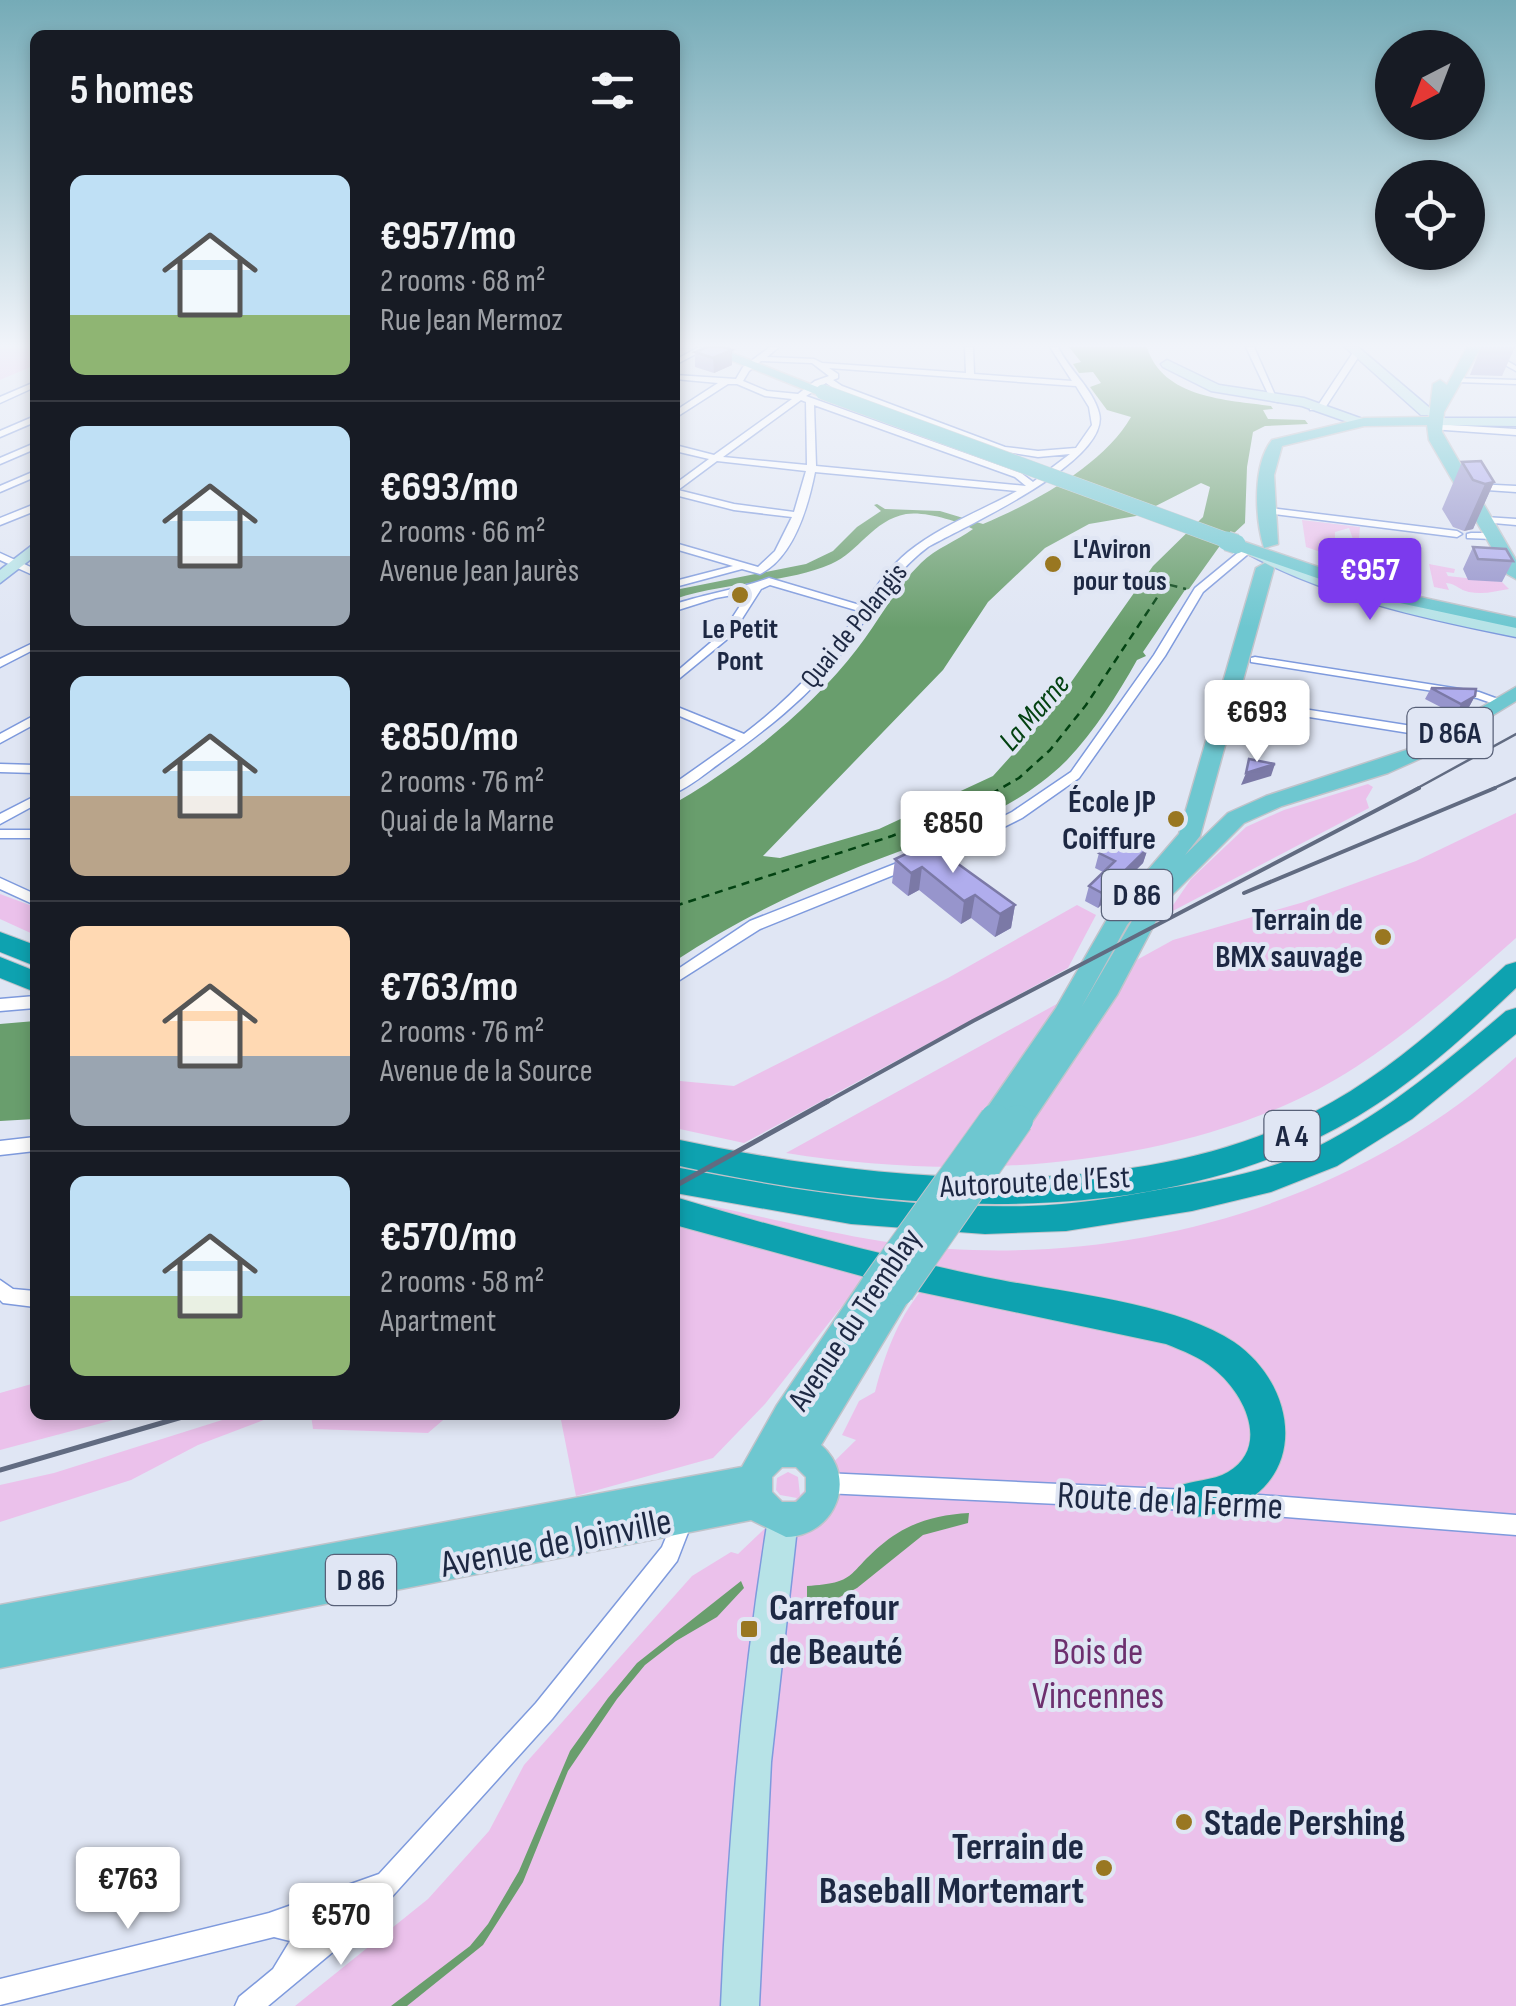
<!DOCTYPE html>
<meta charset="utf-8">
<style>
:root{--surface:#171b24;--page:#242831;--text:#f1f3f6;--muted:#9ea1a6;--line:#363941;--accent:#7c3aed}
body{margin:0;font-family:"Sofia Sans Condensed",sans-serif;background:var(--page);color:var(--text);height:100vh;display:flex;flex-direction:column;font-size:38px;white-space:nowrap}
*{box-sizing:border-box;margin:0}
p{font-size:32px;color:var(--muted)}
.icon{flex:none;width:55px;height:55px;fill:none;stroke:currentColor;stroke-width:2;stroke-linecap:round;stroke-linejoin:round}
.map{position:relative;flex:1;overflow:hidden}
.details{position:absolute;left:30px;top:30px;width:650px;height:1390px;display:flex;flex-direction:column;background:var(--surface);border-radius:15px;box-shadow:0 5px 15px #0003}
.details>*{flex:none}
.needle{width:65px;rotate:222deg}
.fabs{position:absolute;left:1375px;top:30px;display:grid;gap:20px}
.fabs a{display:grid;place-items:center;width:110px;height:110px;border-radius:50%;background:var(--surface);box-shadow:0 5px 15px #0003;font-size:50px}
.price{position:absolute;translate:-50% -85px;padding:0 22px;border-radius:10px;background:#fff;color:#222;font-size:32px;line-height:65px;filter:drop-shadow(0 2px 5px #0008)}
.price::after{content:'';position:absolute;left:50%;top:60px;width:30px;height:22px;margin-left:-15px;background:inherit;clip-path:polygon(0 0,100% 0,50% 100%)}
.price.selected{background:var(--accent);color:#fff}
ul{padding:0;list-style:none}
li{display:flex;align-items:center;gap:30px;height:250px;padding:0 40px}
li+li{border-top:2px solid var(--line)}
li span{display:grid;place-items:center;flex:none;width:280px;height:200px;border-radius:15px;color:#555}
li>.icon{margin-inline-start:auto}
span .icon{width:120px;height:120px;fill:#fffc;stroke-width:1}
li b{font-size:42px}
h2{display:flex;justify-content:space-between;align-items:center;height:120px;padding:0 40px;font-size:42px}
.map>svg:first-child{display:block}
</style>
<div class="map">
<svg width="1516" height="2006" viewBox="0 0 1516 2006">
<rect width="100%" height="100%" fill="#e0e6f4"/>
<path fill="#ebc1eb" d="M0 347H35V365L0 380Z
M1302 520 1360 527 1358 551 1396 558 1391 563 1389 576 1368 572 1371 565H1377L1356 558 1354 561 1362 566 1343 559 1347 555 1380 561 1346 553 1343 548 1354 542 1349 528 1335 532V539L1342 544 1339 547 1322 544 1319 547 1343 556 1341 559 1306 547Z
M1429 564 1455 569 1454 573 1446 572 1448 576 1502 582 1509 589C1496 591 1484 595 1469 592 1459 590 1457 584 1446 583L1449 590 1434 587Z
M1368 784 1373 787 1366 799 1369 808 1167 914 1191 879 1246 827 1284 810Z
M1516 813V938C1445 1001 1369 1070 1281 1107 1128 1171 948 1179 786 1153L1173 940 1304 902 1416 861Z
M0 894 35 907V935L0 919Z
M1077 905 1096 915 1068 968 744 1143 675 1128V1076L680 1081 734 1086 948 978Z
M1516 1057V2006H295L428 1899 489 1831 524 1765 692 1576 731 1552 738 1554 797 1498 780 1495 776 1490 777 1478 788 1472 798 1477 800 1495 856 1440 842 1435 859 1401 875 1392C885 1353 900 1313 927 1284L692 1205 697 1203C787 1221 881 1248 973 1250 1169 1256 1370 1191 1516 1057Z
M675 1217 863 1275 861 1282 765 1404 713 1458 576 1496 560 1415H675Z
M35 1383V1415H132L0 1450V1393Z
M238 1415H277L198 1445 131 1480 0 1522V1485L54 1473Z
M311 1415H449L428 1433 313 1429Z"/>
<path fill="#699e6d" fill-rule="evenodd" d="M1069 347H1147C1162 398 1227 400 1271 406L1273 409 1263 410 1268 419 1305 420 1308 424 1265 426 1253 432 1247 467 1245 523 1219 547 1189 589 1185 590 1143 652 1146 656 1137 660C1118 694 1094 732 1067 760 1008 819 925 840 851 870 788 895 731 924 675 961V803C741 765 810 710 857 649 879 621 895 588 921 563 936 548 957 541 973 529 958 521 925 511 906 514 873 520 859 552 831 564 784 584 725 582 675 599V590L806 564 833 551 857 527 881 511 874 505 877 504 885 509 940 511 983 524C1033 503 1104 465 1131 417L1107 410 1090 387 1101 383 1093 372 1079 373 1073 364 1081 362ZM1201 483 1210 487 1203 517 1153 566 1048 715 993 776 879 829 780 858 763 856 943 670 988 602 1045 548 1089 524 1136 516Z
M35 1021V1119L0 1121V1024Z
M969 1513 968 1523 923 1535 857 1588 838 1598H807V1586C857 1583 847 1574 880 1546 907 1523 934 1515 969 1513Z
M741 1581 744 1588 717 1617 676 1641 645 1665 617 1699 568 1771 523 1882 483 1945 407 2006H391L470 1946 488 1924 519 1871 570 1751 608 1698 637 1663Z"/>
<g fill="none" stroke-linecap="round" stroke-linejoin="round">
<path stroke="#034212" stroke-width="2.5" stroke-dasharray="8 6" stroke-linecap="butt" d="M675 906 892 836 979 801 1019 778 1050 750 1086 705 1166 584 1186 589"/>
<g stroke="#7e9add" stroke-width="3">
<path id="street" d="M699 347H709L675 365V360Z
M770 347H779L767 357 814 359 822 363 966 373 965 347H973L974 374 1072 381 1050 347H1058C1069 370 1093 389 1099 413 1112 461 963 527 928 547 889 576 869 617 841 654 808 698 764 731 720 763 706 773 691 786 675 793V783L736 740 675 714V706L744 734C790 699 827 660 859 611L770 585 761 589 731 636 675 682V673L723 632 749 592 716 598 675 611V604C706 594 739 589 769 578L863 606C876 586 890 567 908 552 940 526 981 511 1017 491L815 472C808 507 794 557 760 574L742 569 675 587V581L733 566 675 549V543L758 567 775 551 792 517 734 510 675 495V484L709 459 675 451V445L714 455 792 399 765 396 737 384H728L675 418V411L718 383 675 379V375L736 379 743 367ZM761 361 812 363 829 376 815 381 798 394 767 391 743 381 749 371ZM829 368 1076 386 1089 407 1092 425 1076 448 1038 451 1005 447 842 386 833 380 838 378V374ZM826 383 836 390 1000 451 1038 457 1070 454 1033 482 1021 473 806 396ZM801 400 806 402 807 465 723 457ZM814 405 1015 477 1026 486 816 466ZM717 461 806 471 794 512 734 504 678 490Z
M1246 347H1254L1278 402 1271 400Z
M1354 351 1361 353 1325 408 1310 410V406L1319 404Z
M1490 351 1516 366V371L1487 355 1486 353Z
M1454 378 1516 380V384L1457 382H1454Z
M35 382V387L0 403V397Z
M35 416V422L0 437V431Z
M1434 424 1516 429V435L1431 429 1430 427Z
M35 443V449L0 464V458Z
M35 471V477L0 492V486Z
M1475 484 1516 486V492L1472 489V485Z
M35 504V511L0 525V518Z
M1270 508 1457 531 1462 534 1457 537 1267 513 1265 511Z
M1485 517 1516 519V525L1482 522 1480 520Z
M1471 533H1493L1498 536 1493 539 1467 538V534Z
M1245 547 1254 549 1203 592 1165 656 1079 778 1022 818 968 845 760 929 675 983V971L750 921 958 839 1012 812 1071 772 1154 655 1195 588Z
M0 553 35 569V576L0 560Z
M35 642V649L0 667V659Z
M1255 657 1479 692 1506 702 1500 706 1477 698 1251 662V658Z
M1226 697 1412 726 1444 740 1438 744 1409 733 1222 703 1220 701Z
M35 715V724L0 743V734Z
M0 764 35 765V773L0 772Z
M35 796V805L0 824V814Z
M0 830H35V838H0Z
M0 878 35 894V905L0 889Z
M35 996V1008L0 1011V999Z
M35 1137V1151L0 1155V1141Z
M0 1280 13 1289 35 1291V1307L3 1303 0 1300Z
M824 1473 1188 1490 1195 1493 1198 1500 1195 1507 1188 1510 824 1493 817 1490 814 1483 817 1476Z
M1221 1492 1516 1515V1535L1221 1512 1214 1509 1211 1502 1214 1495Z
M679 1505 686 1508 689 1515V1530L677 1561 552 1719 370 1921 268 2006H235L239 1997 273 1969 290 1941 274 1937 0 2005V1979L269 1913 379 1874 536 1703 662 1547 669 1530V1515L672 1508ZM342 1912 313 1936 308 1924Z"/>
</g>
<g stroke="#7e9add" stroke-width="3">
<path id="secondary" d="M1345 347H1358L1431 409V415H1421Z
M1167 360 1219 385 1304 398 1371 422 1356 425 1302 406 1211 391 1163 367 1161 364Z
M1430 418H1516V426L1435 425 1430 424Z
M35 543V556L0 583V570Z
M1244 546H1254L1351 588 1516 627V637C1421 618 1329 598 1244 552Z
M783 1504 794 1508 798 1519 771 1762 759 2006H721C728 1843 742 1681 768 1519L772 1508Z"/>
</g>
<g stroke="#c0c3ca" stroke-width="3">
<path id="primary" d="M698 347H717L830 392 818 395Z
M1467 347H1481L1444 412 1442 432 1516 560V579L1507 574 1429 440 1427 425 1364 426 1282 446 1274 475 1278 544 1264 548C1255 519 1252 465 1272 440L1364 418 1429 417 1433 384 1440 380 1447 385Z
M1236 539 1383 589 1516 618V628L1372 597 1230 548 1228 544Z
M1265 563 1274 568 1200 836 1185 855 1228 813 1266 796 1412 748 1516 687V701L1426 756 1388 773 1282 806 1244 823 1167 900 1117 995 1028 1128 1018 1131 1006 1124 995 1130 985 1127 981 1119 985 1111 1056 1008 1110 914 1179 834 1256 568ZM1136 914 1081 1008 1127 925Z
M876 1272 887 1275 889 1281 899 1277 910 1281 914 1291 821 1445C859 1478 835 1536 786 1537L751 1520 0 1668V1605L742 1467 777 1405 865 1275ZM782 1467H796L806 1477V1492L796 1502H782L772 1492V1477Z"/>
</g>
<g stroke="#c0c3ca" stroke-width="2">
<path id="highway" d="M0 932 35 945V966L0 952Z
M0 957 35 971V992L0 978Z
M1516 962V988C1461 1040 1404 1092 1337 1128 1138 1235 887 1211 675 1165V1139C875 1182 1126 1208 1314 1112 1386 1075 1447 1019 1506 965Z
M1516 1008V1034L1412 1119 1337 1166 1271 1192 1192 1211 1066 1231 985 1234 851 1224 675 1193V1167C791 1190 909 1209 1028 1206 1073 1205 1119 1197 1163 1189 1210 1181 1259 1174 1302 1154 1379 1119 1443 1064 1506 1011Z
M675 1197C777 1228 880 1255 985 1277 1057 1292 1174 1302 1234 1342 1298 1386 1309 1481 1227 1510 1210 1516 1193 1520 1176 1513L1170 1500 1176 1487C1192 1480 1213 1481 1228 1472 1271 1446 1244 1393 1214 1369 1200 1357 1183 1351 1166 1344L920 1292 675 1225Z"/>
</g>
<use href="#street" fill="#fff" fill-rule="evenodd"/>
<use href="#secondary" fill="#b7e3e7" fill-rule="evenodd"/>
<use href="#primary" fill="#6ec7d0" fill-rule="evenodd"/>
<use href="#highway" fill="#0ea2b0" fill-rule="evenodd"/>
<path stroke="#616b81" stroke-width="2.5" d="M1414 790 1516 734
M1490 790 1516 778"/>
<path stroke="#616b81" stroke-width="4" d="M1244 893 1495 788
M823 1104 973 1021 1419 788"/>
<path stroke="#616b81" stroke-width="5" d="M675 1186 828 1101
M0 1470 189 1415"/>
<g stroke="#c0c3ca" stroke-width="16" stroke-linecap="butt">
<path id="primary-bridge-far2" d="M823 392 1234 543"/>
</g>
<g stroke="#c0c3ca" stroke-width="21" stroke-linecap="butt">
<path id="primary-bridge-far1" d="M1227 541 1236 544"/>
</g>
<g stroke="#c0c3ca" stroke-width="32" stroke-linecap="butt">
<path id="primary-bridge" d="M876 1285 995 1119
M899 1291 1018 1120"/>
</g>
<use href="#primary-bridge-far2" stroke="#6ec7d0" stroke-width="15"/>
<use href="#primary-bridge-far1" stroke="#6ec7d0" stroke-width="19"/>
<use href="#primary-bridge" stroke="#6ec7d0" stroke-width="30"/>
</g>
<path fill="#9795cc" d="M1481 347H1515L1502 376 1470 375Z
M732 350V365L714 373 695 367V352Z
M1462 462 1494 482 1473 529 1464 531 1453 527 1442 509Z
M1473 547 1513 561 1502 582 1468 580 1463 569Z
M1431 688 1475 696 1469 707 1456 715 1425 699Z
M929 843 1015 905 1011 928 995 937 971 918 961 924 919 890 908 896 892 883 895 859Z
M1120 844 1148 848 1143 863 1098 908 1085 901 1089 886 1103 872 1095 868 1099 853Z"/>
<path fill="#7b79a6" d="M732 350V365L714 373 713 358Z
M1494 482 1473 529 1464 531 1485 484Z
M1475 696 1469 707 1456 715 1461 704Z
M1275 764 1271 776 1241 785 1246 773Z
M1148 848 1143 863 1098 908 1102 893Z
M922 867 919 890 908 896 911 873Z
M975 895 971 918 961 924 964 901Z
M1015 905 1011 928 995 937 1000 914Z"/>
<path fill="#b0aded" stroke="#7b79a6" stroke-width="2.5" d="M707 347H723L732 350 713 358 695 352Z
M1481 461 1494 482 1485 484 1473 480 1462 462Z
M1473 547 1506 549 1513 561 1478 559Z
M1431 688 1476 689 1475 696 1461 704Z
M1249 759 1275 764 1246 773Z
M1126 838 1148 848 1102 893 1089 886 1115 861 1099 853 1113 841 1120 844Z
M929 843 1015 905 1000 914 975 895 964 901 922 867 911 873 895 859Z"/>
<linearGradient id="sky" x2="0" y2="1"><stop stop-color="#75abb7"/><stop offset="0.55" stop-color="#f1f4fa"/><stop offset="1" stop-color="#f1f4fa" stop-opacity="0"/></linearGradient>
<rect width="1516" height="628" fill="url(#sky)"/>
<g fill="#997721" stroke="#e0e6f4" stroke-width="4">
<circle cx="1053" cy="564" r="10"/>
<circle cx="740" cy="595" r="10"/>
<circle cx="1176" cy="819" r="10"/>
<circle cx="1383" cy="937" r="10"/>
<rect x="739" y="1619" width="20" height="20" rx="5"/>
<circle cx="1184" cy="1822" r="10"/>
<circle cx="1104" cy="1868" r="10"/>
</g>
<g text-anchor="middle" stroke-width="8" stroke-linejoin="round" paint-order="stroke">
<g font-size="28" font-weight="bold" fill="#1d2843" stroke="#e0e6f4" text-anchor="start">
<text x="1073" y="558">L'Aviron<tspan x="1073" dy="32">pour tous</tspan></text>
<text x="740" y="638" text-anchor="middle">Le Petit<tspan x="740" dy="32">Pont</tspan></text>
</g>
<g font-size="28" fill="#1d2843" stroke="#e0e6f4">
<text transform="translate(853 625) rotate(-51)" y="10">Quai de Polangis</text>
</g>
<g font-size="30" font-style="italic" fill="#034212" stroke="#e0e6f4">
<text transform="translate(1034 712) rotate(-49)" y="10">La Marne</text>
</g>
<g fill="#e0e6f4" stroke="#586178" stroke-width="2.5">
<rect x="1407.5" y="708" width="85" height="50" rx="8"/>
<rect x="1102" y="870" width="70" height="50" rx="8"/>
<rect x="1264.5" y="1111" width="55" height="50" rx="8"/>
<rect x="326" y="1555" width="70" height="50" rx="8"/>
</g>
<g font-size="30" font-weight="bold" fill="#1d2843">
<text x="1450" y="743">D 86A</text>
<text x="1137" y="905">D 86</text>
<text x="1292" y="1146">A 4</text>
<text x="361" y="1590">D 86</text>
</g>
<g font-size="32" font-weight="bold" fill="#1d2843" stroke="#e0e6f4" text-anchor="end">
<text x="1156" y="812">École JP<tspan x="1156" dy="37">Coiffure</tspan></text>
<text x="1363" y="930">Terrain de<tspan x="1363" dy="37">BMX sauvage</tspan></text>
</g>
<g font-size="32" fill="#1d2843" stroke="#e0e6f4">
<text transform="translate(1035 1181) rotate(-3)" y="11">Autoroute de l’Est</text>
<text transform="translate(854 1319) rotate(-56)" y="11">Avenue du Tremblay</text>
</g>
<g font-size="38" fill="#1d2843" stroke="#e0e6f4">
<text transform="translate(1170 1500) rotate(3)" y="13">Route de la Ferme</text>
<text transform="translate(556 1542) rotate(-11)" y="13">Avenue de Joinville</text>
</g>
<g font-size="38" font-weight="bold" fill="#1d2843" stroke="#e0e6f4" text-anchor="start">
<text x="769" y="1620">Carrefour<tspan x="769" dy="44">de Beauté</tspan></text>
<text x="1204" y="1835">Stade Pershing</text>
<text x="1084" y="1859" text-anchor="end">Terrain de<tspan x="1084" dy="44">Baseball Mortemart</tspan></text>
</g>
<g font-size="38" fill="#6d306f" stroke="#e0e6f4">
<text x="1098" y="1664">Bois de<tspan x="1098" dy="44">Vincennes</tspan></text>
</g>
</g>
</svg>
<div class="fabs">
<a><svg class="needle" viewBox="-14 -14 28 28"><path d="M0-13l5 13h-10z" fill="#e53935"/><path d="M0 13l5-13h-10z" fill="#9ea1a6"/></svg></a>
<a><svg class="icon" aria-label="locate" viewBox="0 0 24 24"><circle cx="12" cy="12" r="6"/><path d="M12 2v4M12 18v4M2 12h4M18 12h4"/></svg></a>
</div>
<b class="price selected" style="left:1370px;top:623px">€957</b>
<b class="price" style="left:1257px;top:765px">€693</b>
<b class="price" style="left:953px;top:876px">€850</b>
<b class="price" style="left:128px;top:1932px">€763</b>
<b class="price" style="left:341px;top:1968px">€570</b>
<section class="details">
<h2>5 homes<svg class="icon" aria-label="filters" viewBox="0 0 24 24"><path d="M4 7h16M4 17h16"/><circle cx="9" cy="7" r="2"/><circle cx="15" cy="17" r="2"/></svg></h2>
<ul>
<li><span style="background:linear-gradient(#bfe0f5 70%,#8fb573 0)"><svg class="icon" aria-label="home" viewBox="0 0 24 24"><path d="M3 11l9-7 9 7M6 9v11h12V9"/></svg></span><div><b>€957/mo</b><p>2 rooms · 68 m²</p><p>Rue Jean Mermoz</p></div></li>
<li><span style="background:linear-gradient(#bfe0f5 65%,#9aa5b1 0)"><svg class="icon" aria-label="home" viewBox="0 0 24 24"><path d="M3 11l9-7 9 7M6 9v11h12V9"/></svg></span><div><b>€693/mo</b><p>2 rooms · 66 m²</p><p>Avenue Jean Jaurès</p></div></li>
<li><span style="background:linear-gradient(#bfe0f5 60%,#b9a48a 0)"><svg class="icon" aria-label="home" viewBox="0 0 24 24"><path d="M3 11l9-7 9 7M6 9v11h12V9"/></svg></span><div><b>€850/mo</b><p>2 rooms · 76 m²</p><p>Quai de la Marne</p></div></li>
<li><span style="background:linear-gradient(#ffd9b3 65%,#9aa5b1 0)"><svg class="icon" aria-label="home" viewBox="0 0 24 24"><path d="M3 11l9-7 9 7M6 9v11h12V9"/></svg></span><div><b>€763/mo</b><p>2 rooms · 76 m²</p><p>Avenue de la Source</p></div></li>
<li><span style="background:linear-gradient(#bfe0f5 60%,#8fb573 0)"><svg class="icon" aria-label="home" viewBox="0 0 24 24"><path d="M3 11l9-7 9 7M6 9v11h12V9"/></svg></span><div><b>€570/mo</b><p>2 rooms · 58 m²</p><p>Apartment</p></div></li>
</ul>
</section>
</div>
